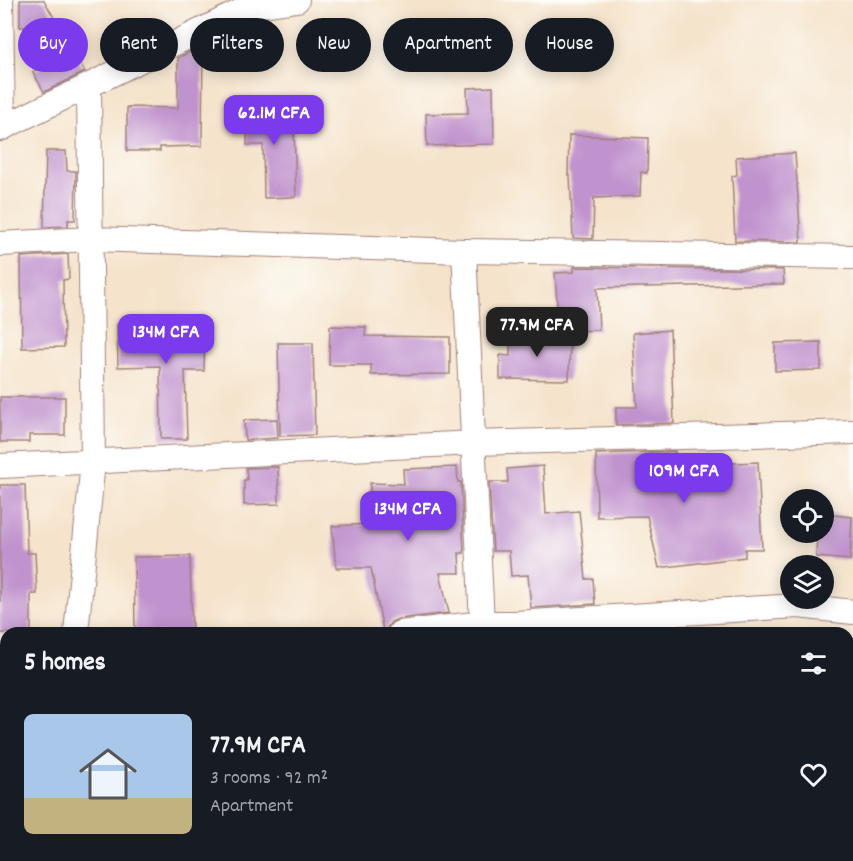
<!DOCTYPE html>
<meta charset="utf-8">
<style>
:root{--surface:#171b24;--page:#20242c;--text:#f1f3f6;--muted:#9ea1a6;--accent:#7c3aed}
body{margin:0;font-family:Dekko,sans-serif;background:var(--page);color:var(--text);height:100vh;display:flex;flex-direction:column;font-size:22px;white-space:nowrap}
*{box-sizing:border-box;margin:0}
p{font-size:20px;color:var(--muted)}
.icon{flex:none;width:33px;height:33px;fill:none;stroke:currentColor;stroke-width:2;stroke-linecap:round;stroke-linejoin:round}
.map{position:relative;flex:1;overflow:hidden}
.sheet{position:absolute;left:0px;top:627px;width:854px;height:234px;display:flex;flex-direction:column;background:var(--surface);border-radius:18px 18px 0 0;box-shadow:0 3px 15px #0003}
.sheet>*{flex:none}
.hud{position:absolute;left:18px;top:18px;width:818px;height:54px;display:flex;gap:12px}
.buttons{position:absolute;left:780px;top:489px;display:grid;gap:12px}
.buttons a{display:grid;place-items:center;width:54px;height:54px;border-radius:50%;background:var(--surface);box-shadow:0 3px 15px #0003;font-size:30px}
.price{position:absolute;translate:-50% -51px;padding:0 14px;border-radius:12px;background:var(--accent);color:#fff;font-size:20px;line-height:39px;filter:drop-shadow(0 2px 3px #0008)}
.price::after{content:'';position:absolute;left:50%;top:36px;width:18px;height:14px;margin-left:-9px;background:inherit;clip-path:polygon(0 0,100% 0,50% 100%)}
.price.current{background:#222;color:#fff}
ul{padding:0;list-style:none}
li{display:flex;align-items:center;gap:18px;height:150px;padding:0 24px}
li span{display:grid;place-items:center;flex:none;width:168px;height:120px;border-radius:9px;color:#555}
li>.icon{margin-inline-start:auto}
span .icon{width:72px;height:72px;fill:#fffc;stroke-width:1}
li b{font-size:26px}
h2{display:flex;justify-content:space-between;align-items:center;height:72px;padding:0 24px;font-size:26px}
.pill{padding:0 21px;border-radius:27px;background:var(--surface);box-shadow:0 3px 15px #0003;font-size:21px;line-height:54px}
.pill.current{background:var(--accent);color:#fff}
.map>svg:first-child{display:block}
</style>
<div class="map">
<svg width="853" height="861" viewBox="0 0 853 861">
<rect width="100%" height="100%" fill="#fdfcf7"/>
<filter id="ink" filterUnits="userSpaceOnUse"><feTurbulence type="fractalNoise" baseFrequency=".0167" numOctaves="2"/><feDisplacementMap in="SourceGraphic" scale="12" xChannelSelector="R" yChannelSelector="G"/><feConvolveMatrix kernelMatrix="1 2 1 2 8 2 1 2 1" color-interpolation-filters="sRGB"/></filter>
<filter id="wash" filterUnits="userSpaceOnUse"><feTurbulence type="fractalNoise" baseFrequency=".008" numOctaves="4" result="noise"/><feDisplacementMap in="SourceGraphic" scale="24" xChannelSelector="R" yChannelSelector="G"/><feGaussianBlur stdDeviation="1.35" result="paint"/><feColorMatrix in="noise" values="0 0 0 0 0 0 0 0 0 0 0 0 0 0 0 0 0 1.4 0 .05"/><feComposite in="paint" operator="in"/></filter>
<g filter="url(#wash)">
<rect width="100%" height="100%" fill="#f5e3cb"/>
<g id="blocks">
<path fill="#c092ce" d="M20 0H44L59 27H20Z
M199 47H203L202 146 160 147V151H127V107L178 108V58Z
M72 49 85 72 44 92 33 72Z
M493 87 494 144 427 146 426 114 468 113 467 88Z
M248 101 288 102 287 124H294L296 197 264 198 263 145H247Z
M569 135 648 138 647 173 641 172 640 196 594 198 593 239 573 238 570 175H568Z
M46 151H66L67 171H76L75 220H68V226L44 227Z
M795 153 801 242 735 241 732 176 737 175 736 157Z
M68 254 69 279 63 280 64 347 22 348 21 257Z
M574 267 783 270 784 284 597 288 599 330 559 332 555 273 574 272Z
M117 325H205L204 371H185L187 439H161L160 366 118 367Z
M330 326 366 327 365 336 450 337V374L371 375V365H329Z
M670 330 674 423 616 425V407H637L633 333Z
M536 334H570L569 380 500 379V355L510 356V336H536Z
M821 342V370L775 371V343Z
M278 343H313L315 435 280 436Z
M0 397H65V435H29V442H0Z
M277 419 278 438 245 440 244 420Z
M675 451V459L687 458V465L758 462 762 549H745V557L659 568 647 516 597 517 596 454Z
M543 466 546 514 579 511 586 579H593L595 604 531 608 528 575 511 576 509 551H493L489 482H508L507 469Z
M278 467 279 504 244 505V480H247L246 468Z
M457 467 458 482H461L464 553H459L460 573H440L449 613 398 619 391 622 386 630 383 631 371 568H336L332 526 369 524 370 483 404 484 403 469Z
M0 485H25L27 553H35L37 594H31V633H0Z
M824 514 852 517 850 560 816 557 817 532H824Z
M190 556 192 633H135L134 557Z"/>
</g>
</g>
<g filter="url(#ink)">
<use href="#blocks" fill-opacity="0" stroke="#a0817b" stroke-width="1.5"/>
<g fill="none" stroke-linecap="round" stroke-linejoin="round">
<g stroke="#a0817b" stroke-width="26">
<path id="street" d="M1 0 3 128
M0 129 249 7 297 0
M0 244 90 239 464 251 853 257
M464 251 482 623
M0 466 475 443 853 432
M76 633 93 462 89 86
M400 633 482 623H515L798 606 853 612
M848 707 853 706
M0 807 6 806
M848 842 853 843
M93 855V861
M437 855V861"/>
</g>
<use href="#street" stroke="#fff" stroke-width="24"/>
</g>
</g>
</svg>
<div class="buttons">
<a><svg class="icon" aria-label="locate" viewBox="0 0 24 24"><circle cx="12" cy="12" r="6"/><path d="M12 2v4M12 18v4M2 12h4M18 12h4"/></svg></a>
<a><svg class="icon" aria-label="layers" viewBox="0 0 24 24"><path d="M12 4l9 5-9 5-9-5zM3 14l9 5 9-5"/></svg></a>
</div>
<b class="price" style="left:274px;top:146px">62.1M CFA</b>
<b class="price current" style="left:537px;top:358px">77.9M CFA</b>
<b class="price" style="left:166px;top:365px">134M CFA</b>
<b class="price" style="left:684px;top:504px">109M CFA</b>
<b class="price" style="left:408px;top:542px">134M CFA</b>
<div class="hud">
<a class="pill current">Buy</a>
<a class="pill">Rent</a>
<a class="pill">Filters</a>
<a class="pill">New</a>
<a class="pill">Apartment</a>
<a class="pill">House</a>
</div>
<section class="sheet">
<h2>5 homes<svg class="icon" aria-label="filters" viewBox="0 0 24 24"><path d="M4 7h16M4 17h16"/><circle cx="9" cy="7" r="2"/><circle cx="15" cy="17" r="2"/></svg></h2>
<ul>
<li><span style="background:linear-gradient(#a9c7e8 70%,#c2b280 0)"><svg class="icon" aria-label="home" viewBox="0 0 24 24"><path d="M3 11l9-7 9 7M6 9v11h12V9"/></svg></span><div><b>77.9M CFA</b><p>3 rooms · 92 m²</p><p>Apartment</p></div><svg class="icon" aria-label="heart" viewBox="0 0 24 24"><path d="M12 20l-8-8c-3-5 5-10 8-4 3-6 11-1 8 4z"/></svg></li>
</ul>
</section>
</div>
